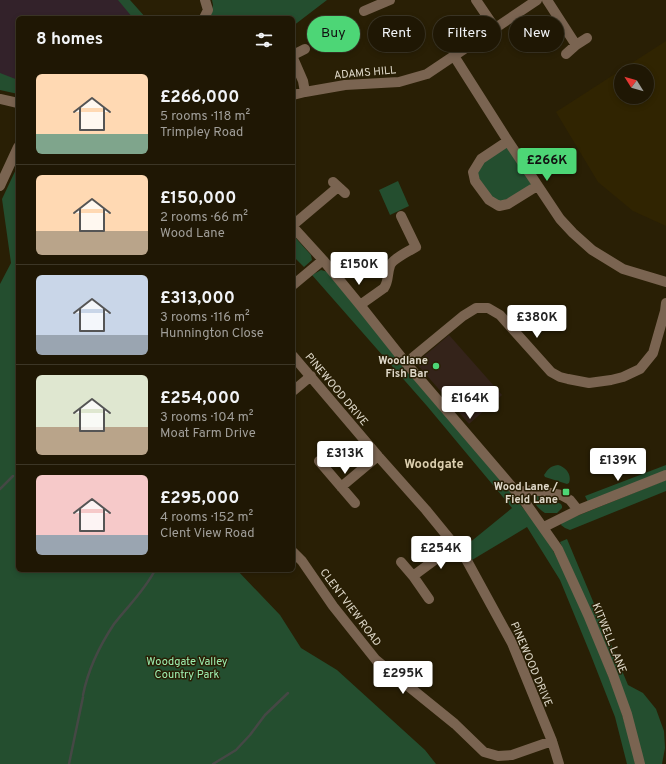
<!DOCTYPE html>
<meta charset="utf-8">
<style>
:root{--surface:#1f1704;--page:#27200e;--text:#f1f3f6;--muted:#a19f9a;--line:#3c3626;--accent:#4dd676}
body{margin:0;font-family:Overpass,sans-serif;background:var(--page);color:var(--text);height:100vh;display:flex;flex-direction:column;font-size:15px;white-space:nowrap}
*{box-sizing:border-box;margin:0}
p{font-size:13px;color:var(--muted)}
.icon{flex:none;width:22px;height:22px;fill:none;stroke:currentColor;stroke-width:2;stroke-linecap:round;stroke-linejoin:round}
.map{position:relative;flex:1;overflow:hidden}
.side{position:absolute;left:16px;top:16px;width:279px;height:556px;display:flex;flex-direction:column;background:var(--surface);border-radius:6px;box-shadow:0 2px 6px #0003,0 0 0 1px var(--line)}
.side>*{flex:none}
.hud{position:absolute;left:307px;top:16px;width:299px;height:36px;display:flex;gap:8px}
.needle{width:26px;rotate:307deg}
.tools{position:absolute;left:614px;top:64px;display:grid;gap:8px}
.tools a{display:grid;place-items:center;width:40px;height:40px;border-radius:50%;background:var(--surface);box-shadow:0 2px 6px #0003,0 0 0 1px var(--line);font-size:20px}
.price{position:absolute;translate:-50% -34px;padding:0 9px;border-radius:4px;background:#fff;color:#222;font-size:13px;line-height:26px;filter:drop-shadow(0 1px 2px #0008)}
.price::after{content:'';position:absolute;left:50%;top:24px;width:12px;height:9px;margin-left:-6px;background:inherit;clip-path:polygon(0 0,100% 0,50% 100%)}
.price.active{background:var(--accent);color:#111}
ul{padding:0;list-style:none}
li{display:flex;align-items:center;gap:12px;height:100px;padding:0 20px}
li+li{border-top:1px solid var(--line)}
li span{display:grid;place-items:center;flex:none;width:112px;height:80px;border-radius:6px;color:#555}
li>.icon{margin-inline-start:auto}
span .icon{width:48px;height:48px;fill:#fffc;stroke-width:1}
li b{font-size:17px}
h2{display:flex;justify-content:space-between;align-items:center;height:48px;padding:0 20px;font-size:17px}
.tag{padding:0 14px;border-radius:18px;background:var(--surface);box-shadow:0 2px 6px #0003,0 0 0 1px var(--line);font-size:14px;line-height:36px}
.tag.active{background:var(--accent);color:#111}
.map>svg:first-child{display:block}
</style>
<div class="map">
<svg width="666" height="764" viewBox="0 0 666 764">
<rect width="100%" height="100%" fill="#291f05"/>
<path fill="#34231a" d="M449 335 502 395 469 424 416 363Z"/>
<path fill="#33222a" d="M0 0H129L146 18H18V83L0 78Z"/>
<path fill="#302401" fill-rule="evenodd" d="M666 41V226L633 211 598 182 556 112ZM621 71H647V97H621Z"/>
<path fill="#244e2f" d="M118 0H130L146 18H133Z
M212 0H327L293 26V18H210L213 5Z
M0 73 18 80V94L0 90Z
M506 145 533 186 499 203 490 198 476 173 482 161Z
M18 165V570H237L280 615 301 648 337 670 425 750 436 764H0V284L11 263 2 199Z
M398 181 409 206 390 215 379 190Z
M293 235 311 255 312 260 304 267 293 256Z
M321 270 328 272 466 438 536 524 550 545 570 582 598 650 618 701 633 751 635 764H627L615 717 590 653 560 580 527 527 472 560 463 548 512 508 427 406 312 275Z
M558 465C566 467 572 475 569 483L567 484 545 477 544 475C548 469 550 466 558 465Z
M666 465V472L588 502 585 496Z
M666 480V491L570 530 565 528 561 525 562 522Z
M536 496 545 497 561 504 562 506V508L557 513H545C540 510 534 504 533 498Z
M567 539 628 685 643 693 656 709 664 731 665 748 662 764H643L603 640 560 542Z"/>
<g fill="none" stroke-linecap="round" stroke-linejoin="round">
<path stroke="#454845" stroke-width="2.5" d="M0 489 13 476
M83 695C88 670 100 645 114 624 128 606 145 590 155 570
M69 764 83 697
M213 764 236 750 250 735 265 715 288 693"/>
<path stroke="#7a6451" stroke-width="10" d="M476 0 495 28
M547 0 576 45
M364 11 390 0
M204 18 208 10 205 0
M566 54 576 45 587 38
M293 55 305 49
M454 56 508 141 560 219 573 233 592 250 623 269 666 282
M293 58 303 81 305 92
M293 95 305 92 345 85 399 82 427 74 537 0
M0 99 18 103
M508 141 481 159 473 172 475 181 489 200 499 206 508 204 537 186
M333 182 345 193
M0 186 18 147
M293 225 338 187
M293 227 323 260 360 305 406 363 525 502 558 549 589 617 613 675 627 714 638 756 640 764
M293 285 323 260
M360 305 384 288C389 281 387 274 390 266 392 259 409 251 416 247L401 216
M293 356 378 456 426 510 466 559 512 643 552 741 559 764
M406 363 463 316 476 308H488L500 315 551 372 560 377 568 379 589 383 611 380 623 377 640 369 653 353 665 311 666 303
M293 391 311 376
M319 461 355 503
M341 487 378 456
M516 492 534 490 561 495 570 500 578 510
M544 527 578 510 666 475
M293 552 302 561 333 606 376 660 455 724 484 752 498 756 512 755 552 741
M401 562 413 576 429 599
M413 576 455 545"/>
</g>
<g fill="#4dd676" stroke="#291f05" stroke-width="1.5">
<circle cx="436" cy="366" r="4"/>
<rect x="562" y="488" width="8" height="8" rx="2"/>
</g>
<g text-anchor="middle" stroke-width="3" stroke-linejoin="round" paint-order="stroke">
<g font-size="11" fill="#e0dacb" stroke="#291f05">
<text transform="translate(365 72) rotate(-5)" y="4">ADAMS HILL</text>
<text transform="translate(337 389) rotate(50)" y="4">PINEWOOD DRIVE</text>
<text transform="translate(351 607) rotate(53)" y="4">CLENT VIEW ROAD</text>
<text transform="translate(610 638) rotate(68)" y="4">KITWELL LANE</text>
<text transform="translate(532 664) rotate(67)" y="4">PINEWOOD DRIVE</text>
</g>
<g font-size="11" font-weight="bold" fill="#e0dacb" stroke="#291f05" text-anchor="end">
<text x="428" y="364">Woodlane<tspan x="428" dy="13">Fish Bar</tspan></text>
<text x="558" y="490">Wood Lane /<tspan x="558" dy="13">Field Lane</tspan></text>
</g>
<g font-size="11" fill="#9ef0b1" stroke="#291f05">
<text x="187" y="665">Woodgate Valley<tspan x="187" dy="13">Country Park</tspan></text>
</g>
<g font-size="13" font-weight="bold" fill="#dbceaf" stroke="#291f05">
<text x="434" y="468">Woodgate</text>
</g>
</g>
</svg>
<div class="tools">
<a><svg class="needle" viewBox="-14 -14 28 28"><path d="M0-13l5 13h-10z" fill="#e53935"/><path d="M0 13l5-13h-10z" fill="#a19f9a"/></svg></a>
</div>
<b class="price active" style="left:547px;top:182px">£266K</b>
<b class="price" style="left:359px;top:286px">£150K</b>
<b class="price" style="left:537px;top:339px">£380K</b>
<b class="price" style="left:470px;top:420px">£164K</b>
<b class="price" style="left:345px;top:475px">£313K</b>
<b class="price" style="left:618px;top:482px">£139K</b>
<b class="price" style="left:441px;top:570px">£254K</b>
<b class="price" style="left:403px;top:695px">£295K</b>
<div class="hud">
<a class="tag active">Buy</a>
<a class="tag">Rent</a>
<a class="tag">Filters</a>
<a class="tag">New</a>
</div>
<section class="side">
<h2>8 homes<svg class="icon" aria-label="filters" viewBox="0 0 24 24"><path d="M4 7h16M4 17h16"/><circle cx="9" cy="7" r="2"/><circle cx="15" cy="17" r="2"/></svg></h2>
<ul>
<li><span style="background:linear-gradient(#ffd9b3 75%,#7fa58c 0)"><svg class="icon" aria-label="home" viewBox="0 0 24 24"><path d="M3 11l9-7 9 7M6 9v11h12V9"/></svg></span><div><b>£266,000</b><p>5 rooms · 118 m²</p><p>Trimpley Road</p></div></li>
<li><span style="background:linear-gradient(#ffd9b3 70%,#b9a48a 0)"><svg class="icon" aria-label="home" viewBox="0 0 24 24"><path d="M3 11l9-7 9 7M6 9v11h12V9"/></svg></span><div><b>£150,000</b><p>2 rooms · 66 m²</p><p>Wood Lane</p></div></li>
<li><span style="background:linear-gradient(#c9d6e8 75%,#9aa5b1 0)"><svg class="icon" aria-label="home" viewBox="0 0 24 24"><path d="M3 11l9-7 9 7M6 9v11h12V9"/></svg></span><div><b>£313,000</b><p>3 rooms · 116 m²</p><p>Hunnington Close</p></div></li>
<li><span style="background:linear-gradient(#dfe7d0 65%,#b9a48a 0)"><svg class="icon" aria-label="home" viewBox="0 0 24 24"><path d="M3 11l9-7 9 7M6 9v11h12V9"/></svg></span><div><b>£254,000</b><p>3 rooms · 104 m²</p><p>Moat Farm Drive</p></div></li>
<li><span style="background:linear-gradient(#f6c9c9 75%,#9aa5b1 0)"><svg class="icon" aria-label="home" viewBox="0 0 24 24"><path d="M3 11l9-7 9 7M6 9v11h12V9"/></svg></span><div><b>£295,000</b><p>4 rooms · 152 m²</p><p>Clent View Road</p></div></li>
</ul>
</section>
</div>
